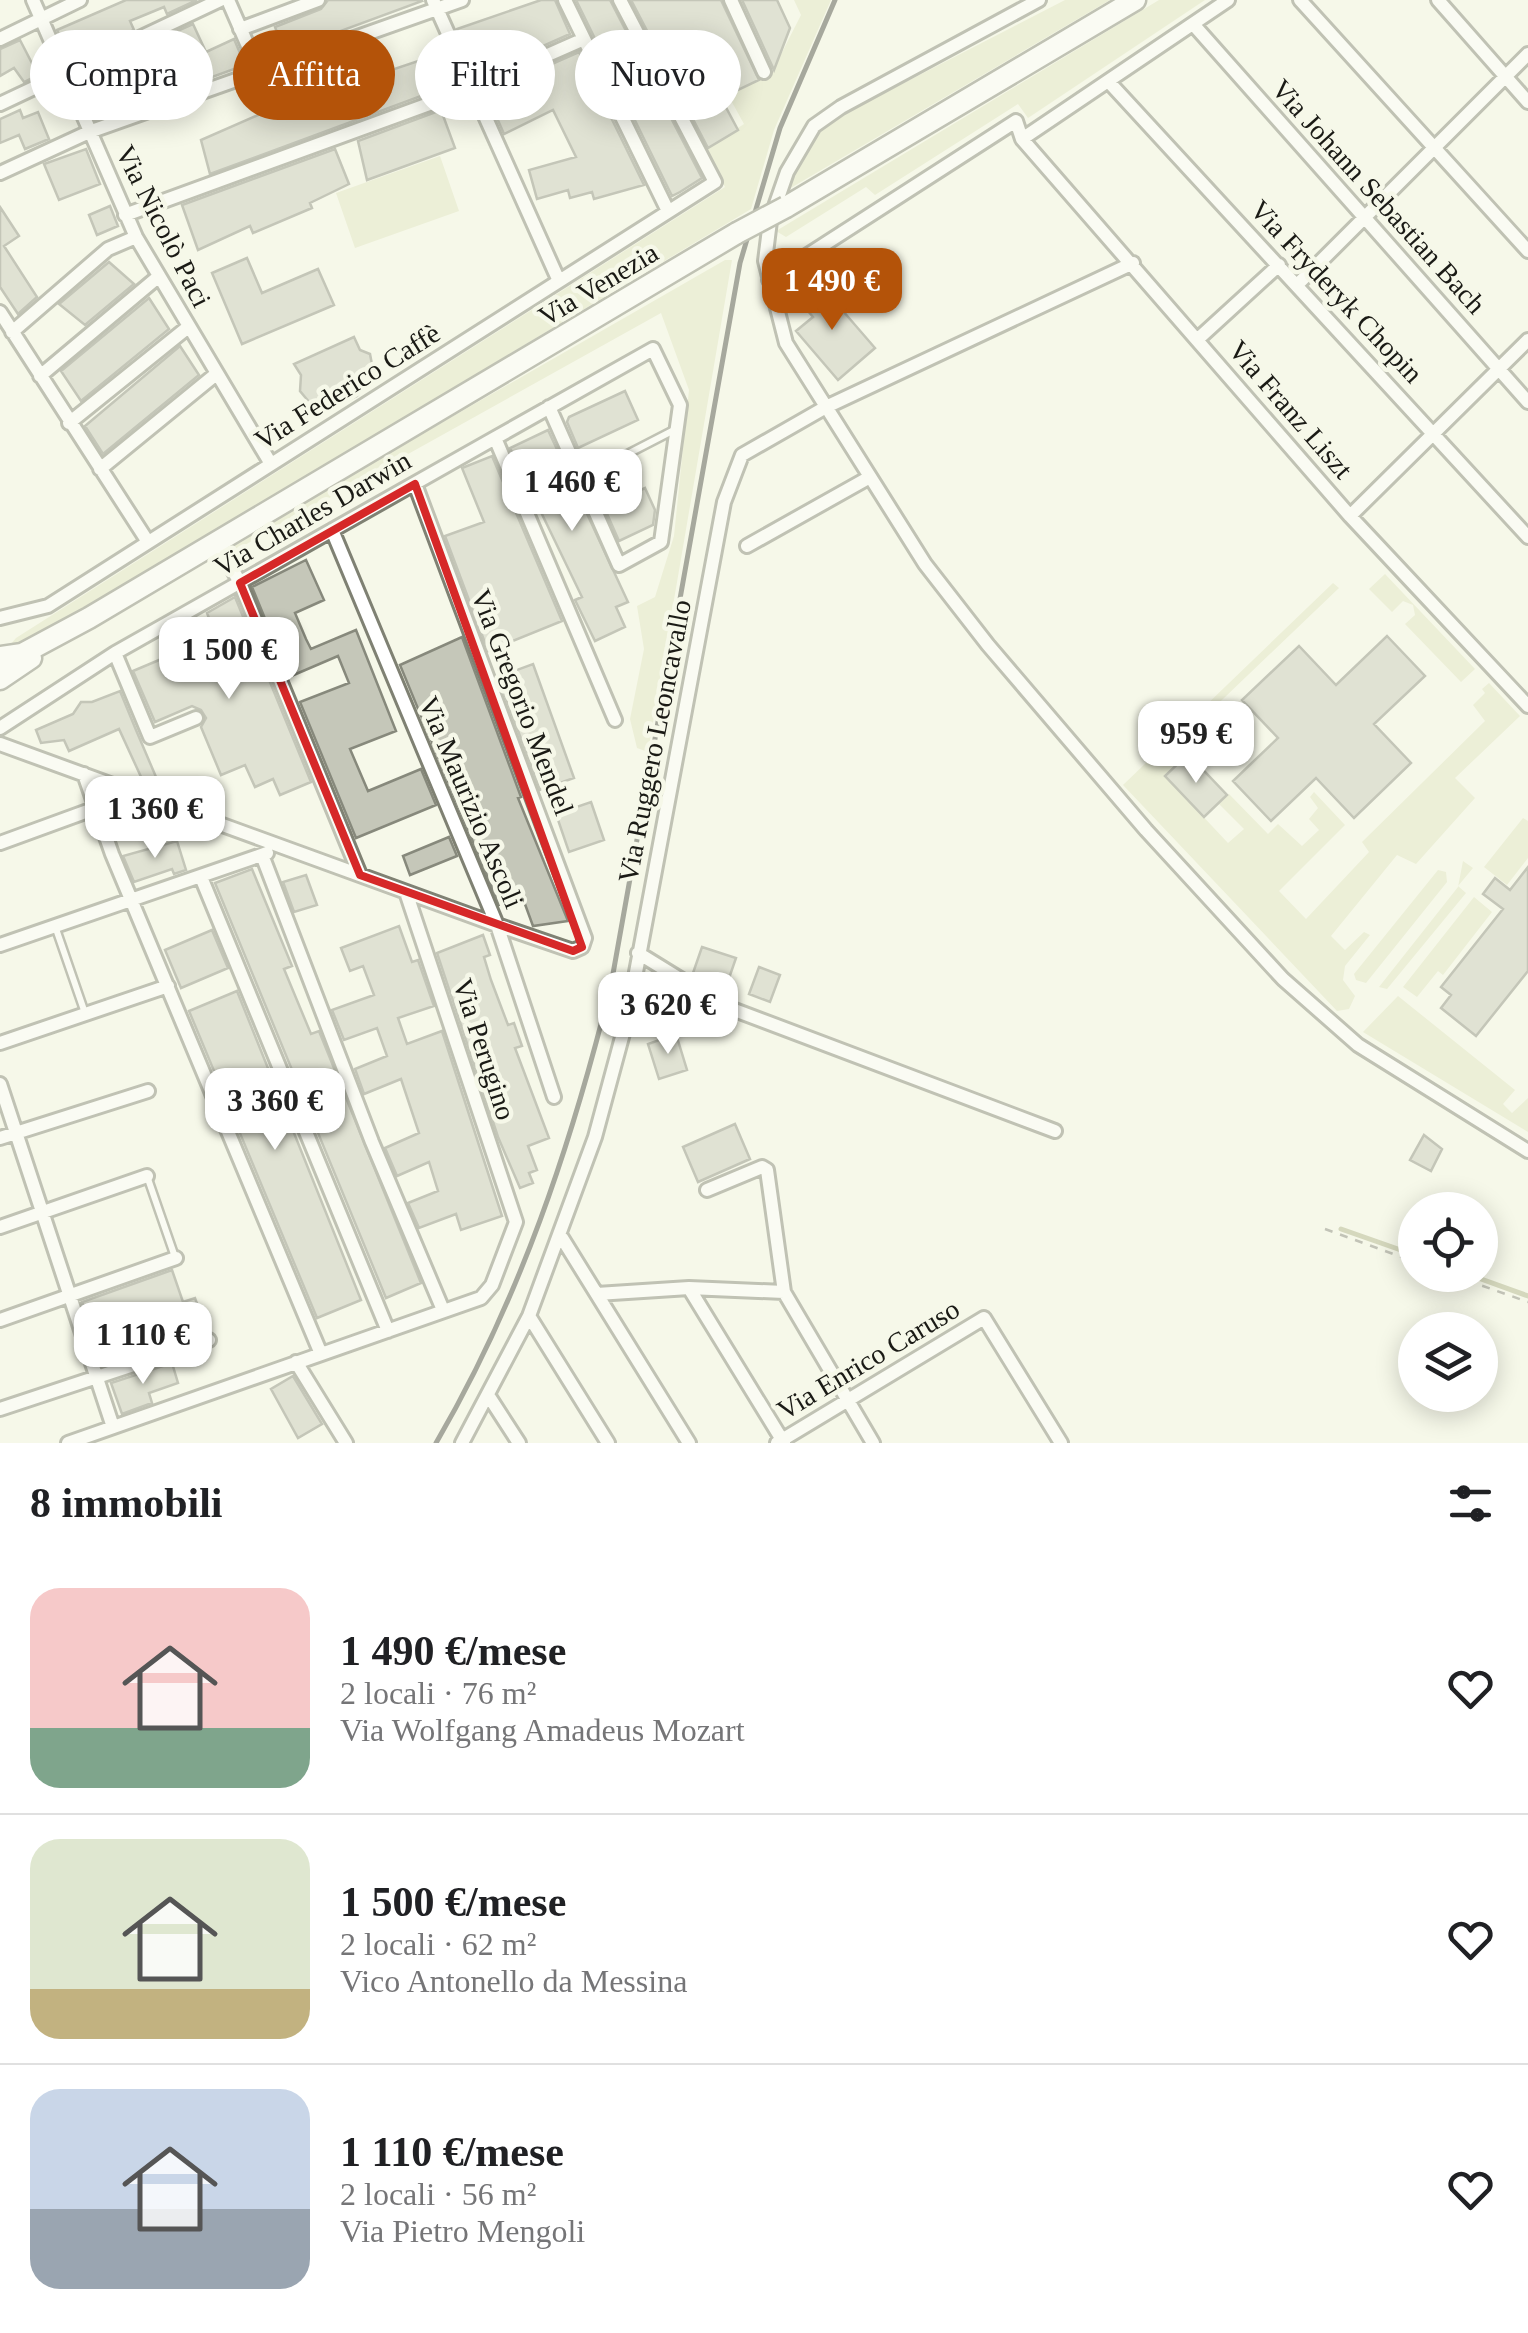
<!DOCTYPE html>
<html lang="it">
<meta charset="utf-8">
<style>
:root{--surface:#fff;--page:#f2f2f2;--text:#202124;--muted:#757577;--line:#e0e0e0;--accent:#b45309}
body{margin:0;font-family:Georgia,serif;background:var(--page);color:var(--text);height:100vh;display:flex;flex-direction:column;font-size:38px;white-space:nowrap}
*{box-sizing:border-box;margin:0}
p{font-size:32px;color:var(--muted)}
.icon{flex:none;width:55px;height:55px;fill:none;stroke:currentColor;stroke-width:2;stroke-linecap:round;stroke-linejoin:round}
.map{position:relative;height:1443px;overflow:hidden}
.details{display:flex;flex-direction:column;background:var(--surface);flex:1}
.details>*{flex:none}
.hud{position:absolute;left:30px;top:30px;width:1000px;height:90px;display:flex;gap:20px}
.tools{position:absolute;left:1398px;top:1192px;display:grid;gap:20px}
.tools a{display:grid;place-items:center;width:100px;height:100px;border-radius:50%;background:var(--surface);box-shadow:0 5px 25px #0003;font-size:50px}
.price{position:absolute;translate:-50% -85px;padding:0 22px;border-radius:20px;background:#fff;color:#222;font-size:32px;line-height:65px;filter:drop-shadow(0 2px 5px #0008)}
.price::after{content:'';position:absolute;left:50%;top:60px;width:30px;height:22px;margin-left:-15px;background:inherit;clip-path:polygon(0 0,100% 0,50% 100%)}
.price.on{background:var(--accent);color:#fff}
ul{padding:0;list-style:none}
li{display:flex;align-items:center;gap:30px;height:250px;padding:0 30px}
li+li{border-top:2px solid var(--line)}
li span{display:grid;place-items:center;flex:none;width:280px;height:200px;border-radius:30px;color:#555}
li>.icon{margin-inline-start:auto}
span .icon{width:120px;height:120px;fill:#fffc;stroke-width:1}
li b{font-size:42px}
h2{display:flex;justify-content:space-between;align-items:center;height:120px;padding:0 30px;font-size:42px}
.pill{padding:0 35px;border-radius:45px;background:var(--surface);box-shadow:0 5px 25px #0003;font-size:35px;line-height:90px}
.pill.on{background:var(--accent);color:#fff}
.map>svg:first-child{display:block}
</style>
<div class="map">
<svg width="1528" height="1443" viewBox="0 0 1528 1443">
<rect width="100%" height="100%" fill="#f6f8e9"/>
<path fill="#e0e4c1" d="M794 0H831L774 130 751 209 13 652H4L16 638 725 187 705 150 744 124 728 95 771 74 801 15Z
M1065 0H1110L789 189C798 161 810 138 834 119Z
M1159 0H1205L1028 118 1018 104 875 195 866 187 786 237 776 231Z
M440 156 459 211 355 248 336 193Z
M725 260H732L648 752 637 748 630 719 644 649 637 606 655 597 674 536 689 390 661 313 234 551 235 543 248 534Z
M1385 574 1475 669 1461 682 1405 624 1415 615 1413 605 1403 601 1392 612 1369 589Z
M1333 583 1339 588 1200 721 1193 733 1194 746 1165 776 1228 843 1244 829 1219 804 1229 794 1268 834 1278 824 1302 846 1319 830 1309 819 1318 808 1310 797 1314 792 1345 825 1279 891 1306 919 1369 852 1362 842 1485 721 1473 705 1485 693 1482 689 1489 683 1520 716 1455 778 1475 798 1416 864 1397 855 1331 936 1345 950 1364 932 1370 935 1345 966 1343 980 1355 996 1349 1009 1337 1011 1123 785Z
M1523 818 1528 821V858L1507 885 1484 867Z
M1463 861 1473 868 1458 886 1466 893 1387 989 1379 987 1458 887Z
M1438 870 1446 872 1447 882 1366 983 1356 980 1354 974Z
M1474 897 1492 912 1443 975 1438 971 1417 997 1403 987Z
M1398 996 1515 1090 1503 1104 1512 1113 1528 1098V1132L1363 1032Z"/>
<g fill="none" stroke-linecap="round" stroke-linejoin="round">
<path stroke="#adb188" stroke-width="5" d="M1341 1229 1415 1255
M1470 1275 1528 1296"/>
</g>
<path fill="#c5c7b9" stroke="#87897c" stroke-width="2.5" d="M126 0H197L167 14 164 7 130 21 134 30 70 60 57 30Z
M328 0H421L422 1 284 52 275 27 321 9Z
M541 0H555L570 34 478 75 457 29Z
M576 0H610L702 178 680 192 672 196Z
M631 0H721L759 80 721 98 738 130 708 148Z
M742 0H777L790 28 774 70Z
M193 24 206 52 234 39 245 65 185 87 181 79 96 119 82 88 96 81 92 72 177 36 175 32Z
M20 40 38 75 24 82 14 68 0 76V49Z
M445 52 459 82 210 174 201 140 306 94 308 98Z
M579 52 644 185 594 199 592 192 570 198 568 190 537 199 529 170 576 157 553 110 504 134 486 93Z
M20 110 23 118 38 112 49 139 25 149 19 135 0 143V119Z
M441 110 455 148 367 180 358 141Z
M86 149 100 184 59 200 44 164Z
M335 149 349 184 310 203 312 208 253 233 250 226 198 250 182 205Z
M110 206 118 226 97 235 89 215Z
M0 207 19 236 4 246 37 297 18 314 0 287Z
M247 258 262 293 318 269 334 305 242 344 212 273Z
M109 262 134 284 85 325 59 304Z
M817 281 875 348 838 380 796 331 813 317 797 298Z
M149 298 169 329 81 401 61 371Z
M354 337 360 350 370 354 374 375 357 396 319 414 300 391 301 375 294 364Z
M180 346 199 375 103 454 85 426Z
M625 391 638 420 578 448 567 422 569 417Z
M548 430 628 602 616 607 625 627 595 641 575 600 582 597 510 448Z
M492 456 562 621 488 651 445 536 484 522 462 468Z
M645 488 655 510 653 525 619 541 604 507Z
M306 560 324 600 295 613 306 639 311 649 356 630 396 731 350 749 368 791 421 769 436 805 356 838 300 702 349 683 338 656 289 677 252 587Z
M235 597 311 782 280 795 273 779 255 787 245 765 221 775 201 727 206 718 201 710 192 706 155 722 133 671 216 636 207 613Z
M1387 636 1425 676 1374 724 1411 763 1354 818 1316 778 1271 821 1233 781 1278 738 1242 700 1299 646 1336 685Z
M462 637 521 797 518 798 568 921 533 926 522 896 499 905 400 665Z
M533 664 574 778 540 790 498 677Z
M120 691 136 730 159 784 142 779 119 729 69 751 64 740 41 743 36 730 73 714 81 702H92Z
M1188 754 1227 795 1204 817 1165 776Z
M591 802 604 840 569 852 556 814Z
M449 837 457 856 410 875 403 856Z
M177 841 186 870 174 874 172 869 134 882 123 856Z
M1528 867V971L1476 1036 1441 1008 1451 995 1441 987 1503 909 1483 894 1495 878 1510 890Z
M252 869 292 966 284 969 311 1034 319 1031 421 1283 386 1298 215 883Z
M306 875 317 905 294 912 283 882Z
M399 926 412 962 418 960 434 1006 398 1018 407 1044 442 1031 502 1216 461 1230 456 1214 419 1228 408 1203 438 1191 429 1162 397 1176 385 1148 419 1133 401 1079 364 1094 355 1069 387 1056 377 1028 344 1040 332 1010 374 995 363 966 350 971 341 948Z
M212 930 228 968 181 988 165 950Z
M483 935 490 955 484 957 491 980 508 1025 514 1023 522 1046 515 1048 549 1138 528 1146 537 1170 529 1173 533 1183 520 1188 498 1137 437 953Z
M702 947 736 958 727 984 693 973Z
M759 967 780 975 770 1002 749 994Z
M237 991 361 1300 317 1318 189 1011Z
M676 1034 687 1070 659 1079 648 1044Z
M735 1124 750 1159 698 1182 683 1147Z
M1424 1135 1442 1149 1431 1171 1410 1160Z
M172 1270 183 1302 195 1298 205 1326 105 1364 82 1302Z
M172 1363 178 1383 149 1393 152 1403 122 1414 111 1383Z
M293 1376 322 1424 298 1438 271 1389Z"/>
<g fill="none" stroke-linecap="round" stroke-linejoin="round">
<g stroke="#7f8173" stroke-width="11">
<path id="lane" d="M581 478 676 429
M55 926 85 1013
M147 1176 175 1257"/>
</g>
<g stroke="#7f8173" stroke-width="18">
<path id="street" d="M33 0 136 237 271 464
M228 0 258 69
M433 0 559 281
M565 0 668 211
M731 0 764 72
M1039 0 841 107 814 126 787 172 770 221 765 261 786 343 925 564 988 645 1146 830 1283 979 1358 1045 1528 1151
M1300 0 1528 251
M1438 0 1528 102
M1193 24 1528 402
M240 29 318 0
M0 39 80 0
M1108 81 1528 537
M0 104 220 0
M1022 139 1350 516 1528 706
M0 173 89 132 462 0
M125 215 473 88 584 39
M769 280 1016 121 1022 139 1228 0
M1297 285 1528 54
M0 312 148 542
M12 332 108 249 136 237
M1198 339 1279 265
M40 376 158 277
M69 423 187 328
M495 438 615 720
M100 469 215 375
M1350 516 1528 340
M332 530 497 925 554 1097
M217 541 240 583 360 875
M747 546 870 477
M0 618 48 606 715 182 620 0
M115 653 150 737 196 718
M0 728 115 653 495 438 653 349 680 405 661 542 619 565 549 407
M0 744 497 925 573 951 582 947 585 938 415 484
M84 774 112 854 321 1354
M0 843 96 808
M262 855 372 1142 443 1310
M201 877 388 1331
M0 945 267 853
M638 953 724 1006 1055 1131
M0 1043 168 986
M0 1084 113 1427
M0 1138 148 1091
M707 1190 762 1167 767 1170 784 1292 873 1443
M0 1227 147 1176
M562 1238 689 1443
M689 1288 784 1443
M597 1294 689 1288 784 1292
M529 1316 608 1443
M0 1320 176 1258
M296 1362 346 1443
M488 1395 519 1443
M0 1409 209 1340
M68 1443 481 1298 492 1285 516 1222 406 892
M462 1443 529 1316 595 1137 628 1015 724 502 742 455 826 407 1133 263
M777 1443 984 1318 1061 1443"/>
</g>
<g stroke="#7f8173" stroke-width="25">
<path id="primary" d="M786 207 1135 0
M0 657 22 654 89 618 737 233
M0 679 31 658"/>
</g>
<path stroke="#83847a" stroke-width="2.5" stroke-dasharray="8 8" stroke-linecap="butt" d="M1325 1229 1415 1262
M1452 1275 1528 1302"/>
<use href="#lane" stroke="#fff" stroke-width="6"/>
<use href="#street" stroke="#fff" stroke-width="12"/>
<use href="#primary" stroke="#fff" stroke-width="20"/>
<path stroke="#464740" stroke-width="5" d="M436 1443C520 1299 571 1146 611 985L740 263 780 128 835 0"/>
<g stroke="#7f8173" stroke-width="25" stroke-linecap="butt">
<path id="primary-bridge" d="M737 233 786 207"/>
</g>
<use href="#primary-bridge" stroke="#fff" stroke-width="20"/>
</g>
<path d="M0 0H1528V1443H0ZM415 484 582 947 573 951 360 875 240 583Z" fill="#f6f8e9" fill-opacity=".55" fill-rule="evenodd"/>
<path fill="none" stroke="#d62828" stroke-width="8" stroke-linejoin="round" d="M415 484 582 947 573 951 360 875 240 583Z"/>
<g text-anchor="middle" stroke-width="9" stroke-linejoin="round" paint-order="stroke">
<g font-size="28" fill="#1a1a15" stroke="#f6f8e9">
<text transform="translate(1379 196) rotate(48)" y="10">Via Johann Sebastian Bach</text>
<text transform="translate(164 226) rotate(63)" y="10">Via Nicolò Paci</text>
<text transform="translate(598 284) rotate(-31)" y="10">Via Venezia</text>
<text transform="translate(1337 291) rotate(47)" y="10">Via Fryderyk Chopin</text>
<text transform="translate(347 386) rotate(-32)" y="10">Via Federico Caffè</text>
<text transform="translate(1291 409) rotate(49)" y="10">Via Franz Liszt</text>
<text transform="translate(312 513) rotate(-30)" y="10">Via Charles Darwin</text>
<text transform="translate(523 702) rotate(69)" y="10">Via Gregorio Mendel</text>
<text transform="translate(654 741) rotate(-79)" y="10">Via Ruggero Leoncavallo</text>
<text transform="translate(472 802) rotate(67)" y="10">Via Maurizio Ascoli</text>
<text transform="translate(485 1049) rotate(72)" y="10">Via Perugino</text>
<text transform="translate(868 1359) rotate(-31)" y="10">Via Enrico Caruso</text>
</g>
</g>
</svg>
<div class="tools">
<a><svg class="icon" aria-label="locate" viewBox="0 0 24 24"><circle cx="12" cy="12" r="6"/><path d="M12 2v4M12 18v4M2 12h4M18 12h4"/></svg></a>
<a><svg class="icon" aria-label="layers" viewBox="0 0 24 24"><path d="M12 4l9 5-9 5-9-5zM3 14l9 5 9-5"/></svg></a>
</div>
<b class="price on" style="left:832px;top:333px">1 490 €</b>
<b class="price" style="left:572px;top:534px">1 460 €</b>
<b class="price" style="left:229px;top:702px">1 500 €</b>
<b class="price" style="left:1196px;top:786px">959 €</b>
<b class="price" style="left:155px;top:861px">1 360 €</b>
<b class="price" style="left:668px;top:1057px">3 620 €</b>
<b class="price" style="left:275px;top:1153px">3 360 €</b>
<b class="price" style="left:143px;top:1387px">1 110 €</b>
<div class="hud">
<a class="pill">Compra</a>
<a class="pill on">Affitta</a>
<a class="pill">Filtri</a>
<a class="pill">Nuovo</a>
</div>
</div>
<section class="details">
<h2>8 immobili<svg class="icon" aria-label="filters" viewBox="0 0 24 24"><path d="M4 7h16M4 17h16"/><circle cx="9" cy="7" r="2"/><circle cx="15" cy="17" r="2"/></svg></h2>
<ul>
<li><span style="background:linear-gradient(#f6c9c9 70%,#7fa58c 0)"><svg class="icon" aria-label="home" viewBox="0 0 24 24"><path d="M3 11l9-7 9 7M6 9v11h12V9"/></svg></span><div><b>1 490 €/mese</b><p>2 locali · 76 m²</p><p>Via Wolfgang Amadeus Mozart</p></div><svg class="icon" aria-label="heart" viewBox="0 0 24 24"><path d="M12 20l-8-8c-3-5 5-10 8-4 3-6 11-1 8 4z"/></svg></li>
<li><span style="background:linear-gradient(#dfe7d0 75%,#c2b280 0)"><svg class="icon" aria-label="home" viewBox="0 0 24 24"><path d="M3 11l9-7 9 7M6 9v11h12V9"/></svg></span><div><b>1 500 €/mese</b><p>2 locali · 62 m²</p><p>Vico Antonello da Messina</p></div><svg class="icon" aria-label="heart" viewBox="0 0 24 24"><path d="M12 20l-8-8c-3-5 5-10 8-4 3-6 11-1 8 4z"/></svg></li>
<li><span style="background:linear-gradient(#c9d6e8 60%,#9aa5b1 0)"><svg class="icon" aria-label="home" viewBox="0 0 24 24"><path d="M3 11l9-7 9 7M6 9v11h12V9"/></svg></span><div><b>1 110 €/mese</b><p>2 locali · 56 m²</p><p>Via Pietro Mengoli</p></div><svg class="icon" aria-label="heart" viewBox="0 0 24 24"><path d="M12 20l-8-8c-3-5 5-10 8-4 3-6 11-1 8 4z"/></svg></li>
</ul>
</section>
